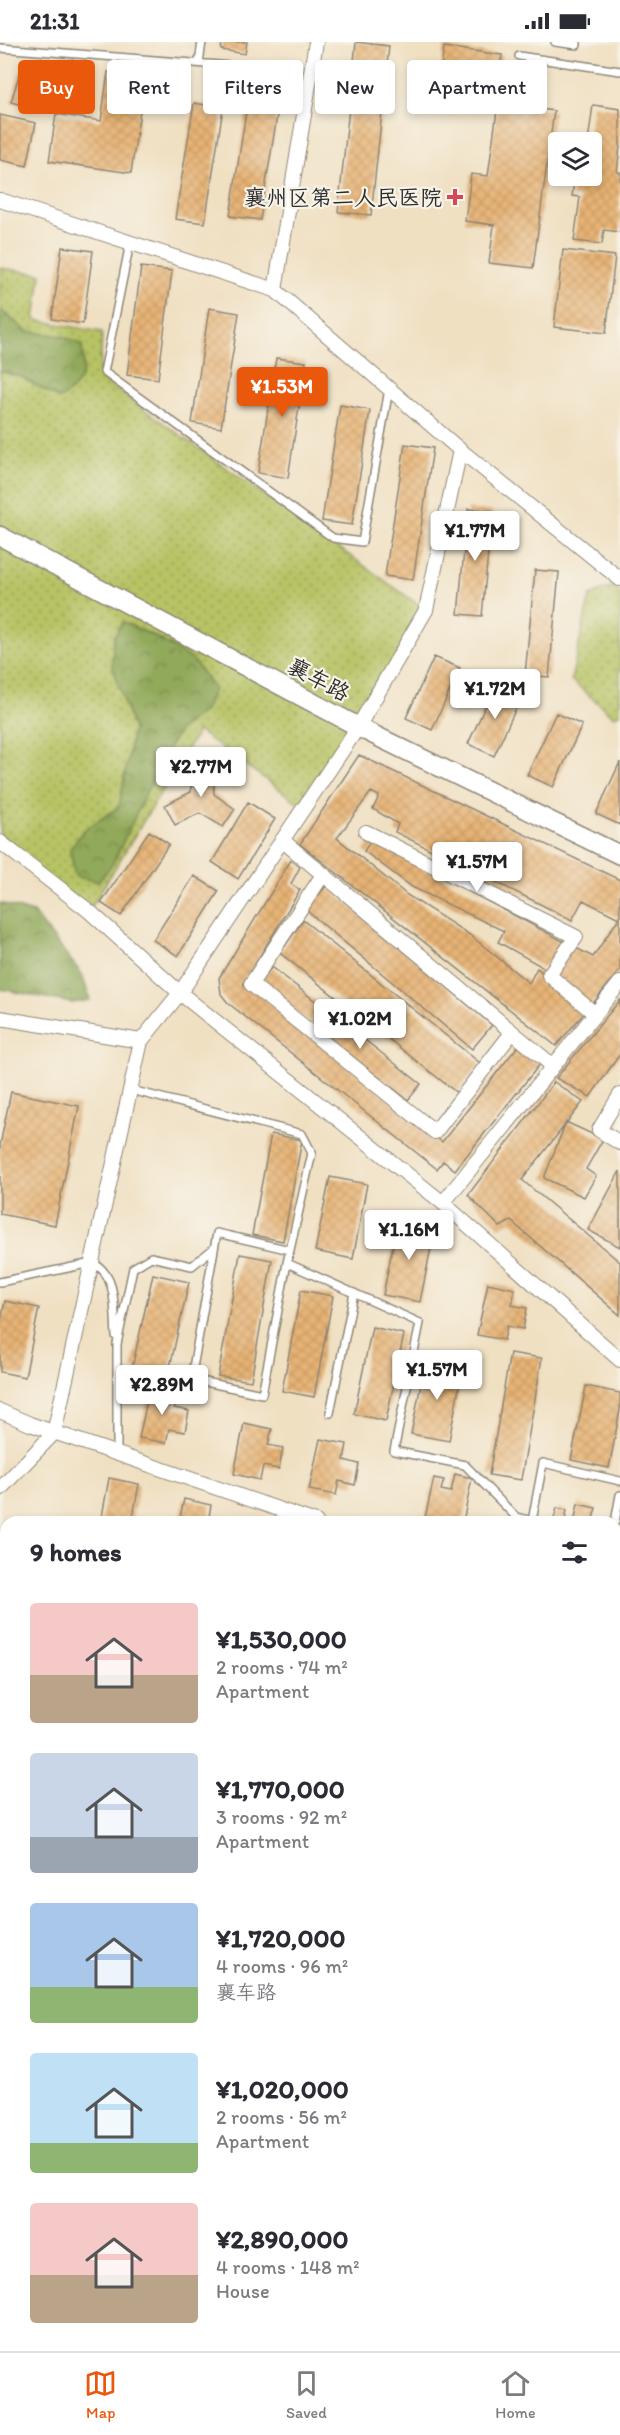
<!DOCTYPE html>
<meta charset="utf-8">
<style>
:root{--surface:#fff;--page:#f2f2f3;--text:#2b2b33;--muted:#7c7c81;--line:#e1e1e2;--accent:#ea580c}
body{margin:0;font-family:Itim,"LXGW WenKai TC",sans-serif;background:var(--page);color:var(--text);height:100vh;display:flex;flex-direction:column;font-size:22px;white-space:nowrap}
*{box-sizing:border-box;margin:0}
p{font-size:20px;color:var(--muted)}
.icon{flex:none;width:33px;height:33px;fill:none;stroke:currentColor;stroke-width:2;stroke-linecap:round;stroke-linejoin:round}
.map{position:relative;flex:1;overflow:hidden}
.sheet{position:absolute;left:0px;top:1474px;width:621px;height:836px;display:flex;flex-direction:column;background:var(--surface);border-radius:18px 18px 0 0;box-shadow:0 3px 9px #0003}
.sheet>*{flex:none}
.banner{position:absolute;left:18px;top:18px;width:585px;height:54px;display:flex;gap:12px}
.fabs{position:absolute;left:548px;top:90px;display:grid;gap:12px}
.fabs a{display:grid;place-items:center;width:54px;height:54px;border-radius:6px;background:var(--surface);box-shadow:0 3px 9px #0003;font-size:30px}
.price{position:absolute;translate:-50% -51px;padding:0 14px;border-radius:6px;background:#fff;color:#222;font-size:20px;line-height:39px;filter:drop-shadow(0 2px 3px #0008)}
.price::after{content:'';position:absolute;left:50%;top:36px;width:18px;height:14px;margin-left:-9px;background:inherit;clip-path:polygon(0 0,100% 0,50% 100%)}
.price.current{background:var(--accent);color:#fff}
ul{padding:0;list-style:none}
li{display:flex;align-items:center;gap:18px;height:150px;padding:0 30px}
li span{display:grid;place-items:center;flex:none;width:168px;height:120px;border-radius:6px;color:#555}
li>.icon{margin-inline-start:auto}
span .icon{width:72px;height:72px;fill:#fffc;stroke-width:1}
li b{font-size:26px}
h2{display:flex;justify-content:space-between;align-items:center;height:72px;padding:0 30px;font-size:26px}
.chip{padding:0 21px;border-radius:6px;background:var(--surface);box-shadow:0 3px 9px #0003;font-size:21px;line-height:54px}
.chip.current{background:var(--accent);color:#fff}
.status{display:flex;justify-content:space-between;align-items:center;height:42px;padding:0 30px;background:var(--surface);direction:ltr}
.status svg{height:16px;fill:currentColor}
.menu{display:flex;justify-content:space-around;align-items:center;height:84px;border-top:2px solid var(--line);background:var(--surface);font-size:16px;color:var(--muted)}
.menu a{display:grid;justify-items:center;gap:3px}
.menu .current{color:var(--accent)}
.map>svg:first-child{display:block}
</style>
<div class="status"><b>21:31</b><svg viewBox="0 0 49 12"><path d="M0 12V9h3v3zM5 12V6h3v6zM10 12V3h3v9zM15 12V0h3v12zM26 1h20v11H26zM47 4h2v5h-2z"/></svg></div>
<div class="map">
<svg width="620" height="2309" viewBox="0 0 620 2309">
<defs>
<pattern id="grass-dots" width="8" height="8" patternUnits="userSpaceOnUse" patternTransform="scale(1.5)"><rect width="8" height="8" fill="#b7c365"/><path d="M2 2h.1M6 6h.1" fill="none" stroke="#959f53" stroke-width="1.8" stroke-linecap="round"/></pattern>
<pattern id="forest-crowns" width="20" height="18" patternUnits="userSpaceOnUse" patternTransform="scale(1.5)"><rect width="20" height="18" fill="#91a95a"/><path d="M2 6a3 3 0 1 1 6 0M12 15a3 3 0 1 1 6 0" fill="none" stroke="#778a4b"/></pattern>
<pattern id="building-cross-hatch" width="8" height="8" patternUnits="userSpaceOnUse" patternTransform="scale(1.5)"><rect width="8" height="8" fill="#e7b374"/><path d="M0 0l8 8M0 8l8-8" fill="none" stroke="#c69a65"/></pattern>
</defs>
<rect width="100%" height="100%" fill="#f7f3e8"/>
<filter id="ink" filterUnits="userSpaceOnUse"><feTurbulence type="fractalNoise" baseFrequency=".0167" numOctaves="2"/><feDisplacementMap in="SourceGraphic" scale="12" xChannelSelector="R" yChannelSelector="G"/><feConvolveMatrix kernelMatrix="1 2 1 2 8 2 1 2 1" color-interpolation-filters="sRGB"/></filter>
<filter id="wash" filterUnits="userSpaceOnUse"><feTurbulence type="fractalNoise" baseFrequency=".008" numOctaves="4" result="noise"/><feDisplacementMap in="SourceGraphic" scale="24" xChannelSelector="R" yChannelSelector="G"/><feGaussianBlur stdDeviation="1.35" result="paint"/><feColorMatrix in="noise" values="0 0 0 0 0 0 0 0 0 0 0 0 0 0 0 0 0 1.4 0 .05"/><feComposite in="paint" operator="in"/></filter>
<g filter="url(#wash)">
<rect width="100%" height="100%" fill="#f0e0c2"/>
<path fill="url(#grass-dots)" stroke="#717748" stroke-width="1.5" d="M0 226 41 232 35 278 102 290 100 336 426 568 304 765 198 689 89 869 0 800Z
M613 544 620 552V672L613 674 571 638 590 554Z"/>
<path fill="url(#forest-crowns)" stroke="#5e6a42" stroke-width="1.5" d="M0 268 27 289 65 295 82 303C85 332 85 340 60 357L21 335 0 329Z
M123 580 156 595 193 618 214 646 205 668 180 687 164 713 112 823 98 840 75 834 70 807 84 788 119 765 133 687 112 622 114 595Z
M0 861 33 871 82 932 90 958 72 961 0 947Z
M0 1616 6 1621V1830L0 1824Z"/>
<g id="blocks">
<path fill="url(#building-cross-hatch)" d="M222 0H247L245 12 221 8Z
M356 0 389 4 371 173 338 170Z
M444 5 502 13 497 47 439 39Z
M20 30 47 39 39 68 11 60Z
M108 30 145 35 131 131 49 119 56 72 101 79Z
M194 61 223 66 205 181 175 177Z
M498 61 554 69 533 226 489 221 494 183 465 179 471 132 488 134Z
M247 63 278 68 260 178 230 174Z
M593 63 620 67V104L617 130H620V190L604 188 602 202 574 199 580 155 572 154 574 140 583 141 584 134H591V100H588Z
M0 73 36 81 27 124 0 118Z
M62 205 93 209 83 282 52 277Z
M563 208 615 214 606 291 554 285Z
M141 225 172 229 158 337 127 333Z
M209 266 239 271 221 386 192 381Z
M276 316 306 320 288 436 258 431Z
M340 363 370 368 352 483 322 479Z
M405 402 433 406 413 538 385 534Z
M468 467 492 469 482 574 458 572Z
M535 528 559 530 549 635 525 633Z
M434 615 460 626 432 688 406 676Z
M496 641 522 653 494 714 468 702Z
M556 671 582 683 553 745 527 733Z
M359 713 620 838V928L590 965 550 929 498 900 504 889 412 845 364 809 371 798 593 915 619 876 583 858 572 878 395 790 398 782 373 767 379 754 371 750 337 796 407 853 470 893 529 941 537 926 586 969 556 1004 300 802Z
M191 719H213L214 752 235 767 223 785 200 771 175 783 165 763 191 750Z
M620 720V783L596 772Z
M248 760 275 777 238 837 212 820Z
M149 789 169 802 121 874 101 861Z
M291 818 300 825 291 842 300 848 244 940 442 1100 518 1004 540 1022 455 1128 443 1119 437 1127 228 961 221 952 219 936Z
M194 834 219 849 178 914 153 898Z
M326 844 492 983 472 1007 306 868Z
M303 878 480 1021 457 1051 280 911Z
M272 925 421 1042 408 1058 259 941Z
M620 958V1012L590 1055 556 1036Z
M554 1040 583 1060 522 1138 620 1220V1273L511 1179 500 1185 468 1153Z
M11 1050 79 1064 55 1183 0 1172V1103Z
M566 1080 603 1097 586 1127 596 1134 584 1155 544 1136Z
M271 1092 302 1098 283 1199 252 1193Z
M620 1129V1205L588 1188Z
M330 1135 367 1142 353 1217 315 1209Z
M398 1178 435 1186 420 1260 383 1253Z
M240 1212 272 1218 251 1339 218 1334Z
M153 1232 189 1240 168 1334 132 1326Z
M488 1241 515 1247 512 1263 527 1266 523 1287 507 1284 504 1298 477 1293Z
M301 1248 333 1254 314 1355 282 1349Z
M5 1259 39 1266 25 1335 0 1330V1284Z
M372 1285 404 1292 386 1379 354 1372Z
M510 1311 542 1316 521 1438 489 1433Z
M426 1318 463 1325 449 1399 411 1392Z
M586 1344 620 1351V1368L609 1426 571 1418Z
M150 1345 177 1350 174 1366 189 1369 185 1390 169 1387 166 1401 139 1396Z
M244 1381 272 1387 268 1403 283 1406 279 1427 263 1424 260 1438 234 1432Z
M320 1397 347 1402 344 1418 359 1422 355 1443 339 1439 336 1453 309 1448Z
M455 1432 472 1436 463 1480H424L434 1436 444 1438 441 1448 451 1450Z
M109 1436 139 1442 132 1480H101Z
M184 1457 211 1463 208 1480H179Z
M578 1462 596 1466 592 1480H574Z
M557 1466 567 1468 565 1478 572 1480H553Z
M620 1786V1822H619L615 1787Z
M615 1986 620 1990V2036L615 2043Z
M0 2044 6 2050V2304L1 2309Z
M615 2114 620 2120V2163L615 2167Z
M259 2304H325L320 2309H254Z
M390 2304H417L422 2309H395Z"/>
</g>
</g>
<g filter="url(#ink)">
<use href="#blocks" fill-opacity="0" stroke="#8e8676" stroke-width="1.5"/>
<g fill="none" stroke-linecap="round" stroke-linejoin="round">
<g stroke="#8e8676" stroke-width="10">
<path id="service" d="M555 0 577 3V0
M0 6 245 25
M519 14 620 29
M199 21 202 0
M130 201 104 330 333 496 362 500 389 347
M131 1048 302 1092 312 1111 287 1221 420 1281 394 1409 465 1423 516 1475 532 1479 543 1421 620 1439
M287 1221 262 1352 191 1337 217 1191 290 1208
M0 1240 92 1221C118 1231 114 1270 116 1294
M330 1371 354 1251
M117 1412V1302L133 1226 151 1215 192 1224 214 1206
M615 1480 620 1453
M615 1525H620
M0 1987 6 1982
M0 1994 6 2000
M615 2091 620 2098
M185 2304 189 2309
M482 2304 487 2309
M25 2309 31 2304
M205 2309 210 2304"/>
</g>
<g stroke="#8e8676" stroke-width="16">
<path id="minor" d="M0 158 275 248 460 408 426 568 358 685 180 951 141 999 54 1391 0 1447
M275 248 316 0
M460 408 620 537
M366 790 576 895 549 933 595 972
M282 798 553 1024
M0 800 89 869 180 951 443 1161 620 1318
M322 834 251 942 435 1090 511 992
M0 976 141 999
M620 1053 599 1088 620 1101
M443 1161 620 941
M0 1369 30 1382 316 1480
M615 1583 620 1585
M615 1746 620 1745
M0 1881 6 1888"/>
</g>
<g stroke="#8e8676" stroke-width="21">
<path id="tertiary" d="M0 494 368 690 620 813"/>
</g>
<use href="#service" stroke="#fff" stroke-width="7"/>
<use href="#minor" stroke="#fff" stroke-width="14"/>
<use href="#tertiary" stroke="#fff" stroke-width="18"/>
</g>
</g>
<path fill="#d1495b" stroke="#f7f3e8" stroke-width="2" d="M452 146h6v6h6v6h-6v6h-6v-6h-6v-6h6z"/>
<g text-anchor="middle" stroke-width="4.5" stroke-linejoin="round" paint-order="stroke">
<g font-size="22" fill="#2b2b2b" stroke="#f7f3e8" text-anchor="end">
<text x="442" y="163">襄州区第二人民医院</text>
</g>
<g font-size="22" fill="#2b2b2b" stroke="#f7f3e8">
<text transform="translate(319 637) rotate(28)" y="8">襄车路</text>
</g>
</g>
</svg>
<div class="fabs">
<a><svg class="icon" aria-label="layers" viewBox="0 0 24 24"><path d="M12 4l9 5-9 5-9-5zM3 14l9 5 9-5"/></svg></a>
</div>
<b class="price current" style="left:282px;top:376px">¥1.53M</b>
<b class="price" style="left:475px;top:520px">¥1.77M</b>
<b class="price" style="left:495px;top:678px">¥1.72M</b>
<b class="price" style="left:201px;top:756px">¥2.77M</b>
<b class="price" style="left:477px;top:851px">¥1.57M</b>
<b class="price" style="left:360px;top:1008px">¥1.02M</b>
<b class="price" style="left:409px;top:1219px">¥1.16M</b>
<b class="price" style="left:437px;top:1359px">¥1.57M</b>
<b class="price" style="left:162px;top:1374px">¥2.89M</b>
<div class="banner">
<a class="chip current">Buy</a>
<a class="chip">Rent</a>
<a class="chip">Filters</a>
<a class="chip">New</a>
<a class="chip">Apartment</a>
</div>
<section class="sheet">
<h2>9 homes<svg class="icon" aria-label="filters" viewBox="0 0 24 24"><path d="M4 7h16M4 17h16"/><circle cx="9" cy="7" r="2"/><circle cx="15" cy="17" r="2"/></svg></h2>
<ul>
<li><span style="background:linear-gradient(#f6c9c9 60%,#b9a48a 0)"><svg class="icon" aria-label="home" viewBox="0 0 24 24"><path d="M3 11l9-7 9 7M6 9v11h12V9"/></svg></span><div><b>¥1,530,000</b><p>2 rooms · 74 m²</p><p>Apartment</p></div></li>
<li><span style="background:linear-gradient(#c9d6e8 70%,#9aa5b1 0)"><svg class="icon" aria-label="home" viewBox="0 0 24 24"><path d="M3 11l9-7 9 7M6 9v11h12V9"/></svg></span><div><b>¥1,770,000</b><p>3 rooms · 92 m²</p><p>Apartment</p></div></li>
<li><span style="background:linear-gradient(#a9c7e8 70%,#8fb573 0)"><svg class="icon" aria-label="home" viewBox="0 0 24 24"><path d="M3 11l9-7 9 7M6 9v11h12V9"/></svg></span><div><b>¥1,720,000</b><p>4 rooms · 96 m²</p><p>襄车路</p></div></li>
<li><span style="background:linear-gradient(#bfe0f5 75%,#8fb573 0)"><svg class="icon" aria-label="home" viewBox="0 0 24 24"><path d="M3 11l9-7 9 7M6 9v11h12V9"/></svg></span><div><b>¥1,020,000</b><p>2 rooms · 56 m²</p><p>Apartment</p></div></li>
<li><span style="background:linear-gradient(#f6c9c9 60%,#b9a48a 0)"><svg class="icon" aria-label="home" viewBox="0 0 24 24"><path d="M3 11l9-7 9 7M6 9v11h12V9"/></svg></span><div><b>¥2,890,000</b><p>4 rooms · 148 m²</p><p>House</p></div></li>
</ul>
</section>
</div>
<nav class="menu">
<a class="current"><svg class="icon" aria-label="map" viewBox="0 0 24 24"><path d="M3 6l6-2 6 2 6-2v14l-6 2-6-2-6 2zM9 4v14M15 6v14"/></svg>Map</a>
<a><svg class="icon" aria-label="saved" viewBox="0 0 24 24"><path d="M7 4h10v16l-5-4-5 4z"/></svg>Saved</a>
<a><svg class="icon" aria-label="home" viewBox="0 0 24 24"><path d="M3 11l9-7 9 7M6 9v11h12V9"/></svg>Home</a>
</nav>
